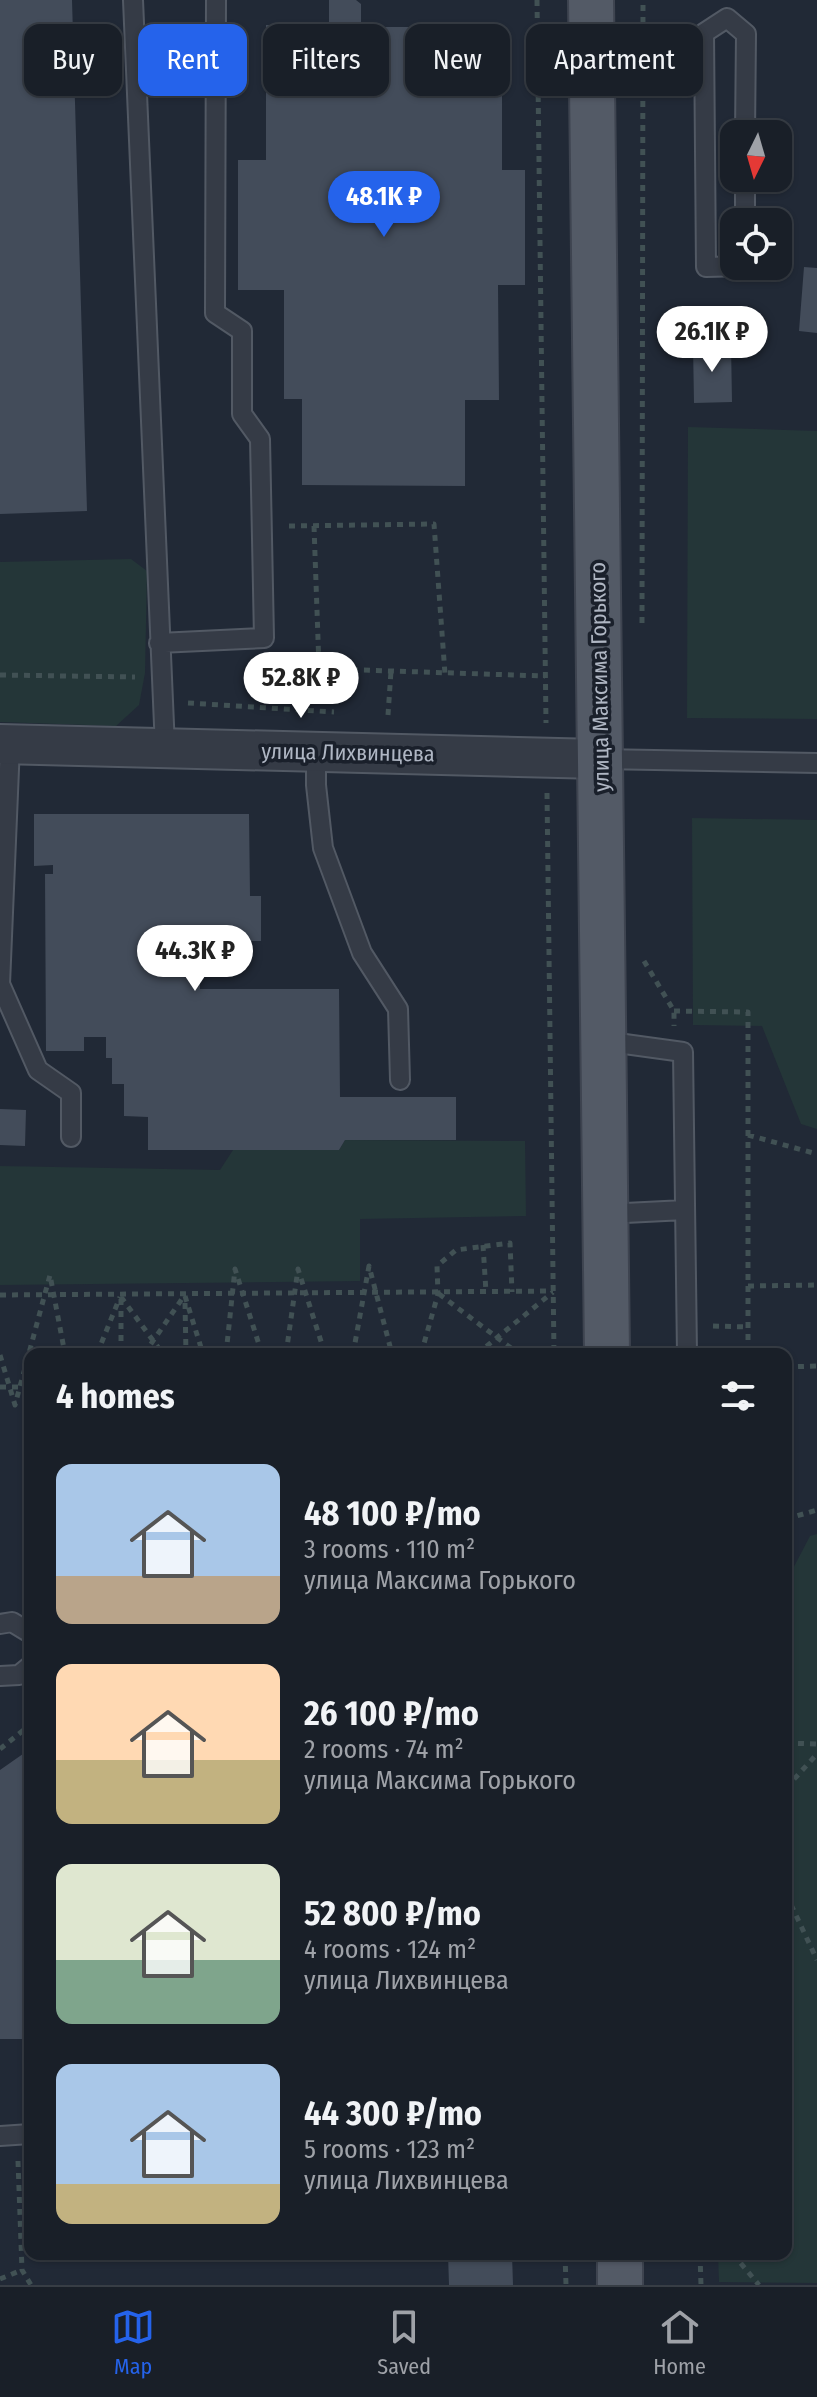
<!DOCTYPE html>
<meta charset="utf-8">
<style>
:root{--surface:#191f28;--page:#262c34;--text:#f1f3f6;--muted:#9fa2a8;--line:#373d45;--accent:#2563eb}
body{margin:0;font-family:"Fira Sans Condensed",sans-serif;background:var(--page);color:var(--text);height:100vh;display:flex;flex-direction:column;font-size:30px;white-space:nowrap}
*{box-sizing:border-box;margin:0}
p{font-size:26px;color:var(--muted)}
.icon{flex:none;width:44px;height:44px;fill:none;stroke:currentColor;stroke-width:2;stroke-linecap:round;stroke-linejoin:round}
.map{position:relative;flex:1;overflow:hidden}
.drawer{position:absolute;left:24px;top:1348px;width:768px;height:912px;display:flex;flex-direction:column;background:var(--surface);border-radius:16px;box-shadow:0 2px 6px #0004,0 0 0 2px var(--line)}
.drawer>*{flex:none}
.top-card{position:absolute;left:24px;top:24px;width:770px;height:72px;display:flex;gap:16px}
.needle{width:52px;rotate:185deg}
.tools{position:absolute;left:720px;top:120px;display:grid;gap:16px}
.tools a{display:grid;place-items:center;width:72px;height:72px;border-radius:16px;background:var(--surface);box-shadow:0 2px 6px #0004,0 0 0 2px var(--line);font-size:40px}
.price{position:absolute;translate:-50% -68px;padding:0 18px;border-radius:28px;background:#fff;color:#222;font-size:26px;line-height:52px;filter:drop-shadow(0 2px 4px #0008)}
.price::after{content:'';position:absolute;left:50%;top:48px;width:24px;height:18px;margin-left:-12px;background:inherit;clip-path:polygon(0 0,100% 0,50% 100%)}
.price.current{background:var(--accent);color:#fff}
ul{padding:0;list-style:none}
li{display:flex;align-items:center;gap:24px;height:200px;padding:0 32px}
li span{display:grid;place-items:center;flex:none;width:224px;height:160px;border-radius:16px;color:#555}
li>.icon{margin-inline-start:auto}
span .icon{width:96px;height:96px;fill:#fffc;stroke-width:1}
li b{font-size:34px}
h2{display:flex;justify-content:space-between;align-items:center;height:96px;padding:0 32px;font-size:34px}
.chip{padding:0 28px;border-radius:16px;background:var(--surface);box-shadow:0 2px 6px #0004,0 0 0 2px var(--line);font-size:28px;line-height:72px}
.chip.current{background:var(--accent);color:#fff}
.tab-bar{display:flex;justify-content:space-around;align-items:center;height:112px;border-top:2px solid var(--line);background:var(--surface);font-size:22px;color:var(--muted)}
.tab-bar a{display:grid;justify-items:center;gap:4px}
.tab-bar .current{color:var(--accent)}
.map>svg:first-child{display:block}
</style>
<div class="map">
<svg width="817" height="2285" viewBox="0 0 817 2285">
<rect width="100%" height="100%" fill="#212936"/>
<path fill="#243638" d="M688 427 817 431V719L687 718Z
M131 559 147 571 145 673 139 705 116 726 0 722V562Z
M692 818 817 820V1129L801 1124 762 1026 693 1025Z
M345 1140 525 1141 526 1216 360 1219V1281L0 1285V1166L220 1170 233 1150H339Z
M817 1534V2283L719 2282 718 2254H786V1582L810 1536Z"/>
<path fill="#434c5a" d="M0 0H72L87 511 0 514Z
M329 0H356L361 4V27H502V170H525V285H498L499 400H465V486L302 485V399H284V290H238V160H266V25H329Z
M804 267 817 268V333L799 331Z
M731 344 732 402 694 403 693 345Z
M34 814H249L250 896H261V941H200V989H339L340 1097H456V1140H345L339 1150H148V1117L124 1116V1084H112V1058H106V1037H84V1051H46L45 874H53V865L34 866Z
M0 1109 26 1110 25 1146 0 1145Z
M30 1749V2039H0V1770Z
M448 2254H512L513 2285H449Z"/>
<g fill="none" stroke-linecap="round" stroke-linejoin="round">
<g stroke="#525964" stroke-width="22">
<path id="service" d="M133 0 165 748
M727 18 704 33 706 267 745 266
M727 18 746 34 745 134
M745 222V178
M159 643 264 638 260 439 242 414V331L215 313 216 0
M10 745 0 984 38 1070 71 1093V1137
M316 752V785L323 848 362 953 398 1009 400 1080
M600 759 817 763
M603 1041 683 1052 687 1354
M605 1214 685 1210
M0 1624 12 1622 30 1633
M0 1676 19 1675 30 1666
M0 2136 30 2134"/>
</g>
<g stroke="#525964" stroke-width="42">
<path id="minor" d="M0 744 599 759"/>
</g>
<g stroke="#3e4450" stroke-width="48">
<path id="primary" d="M591 0 607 1354
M620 2254V2285"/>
</g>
<path stroke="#415154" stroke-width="5" stroke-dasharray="6 6" stroke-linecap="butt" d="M537 0 546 723
M289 526 434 524 445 674
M314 526 319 667
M642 623 643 0
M268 667 545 676
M0 675 135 677
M188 703 334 712
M388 715 391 671
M547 793 554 1354
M644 961 674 1011V1026
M674 1011 748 1012V1354
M748 1135 817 1154
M483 1245 486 1292
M748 1286 817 1285
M439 1294 519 1354
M0 1295 553 1291
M185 1296 203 1354
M121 1297 163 1354
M121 1299V1354
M185 1303 186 1354
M713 1326 748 1327
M97 1354 120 1297
M144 1354 184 1296
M226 1354 235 1269 262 1354
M286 1354 298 1269 325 1354
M353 1354 369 1266 392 1354
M421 1354 438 1294 437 1266 456 1250 510 1243 512 1292
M477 1354 553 1292
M0 1355 15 1405 50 1275 65 1354
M786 1367 817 1366
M0 1387H30
M786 1519 817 1510
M786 1743 817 1744
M0 1749 30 1725
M786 1788 817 1754
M786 1894 817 1960
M18 2161 22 2270 31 2285
M565 2254 566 2285
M700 2254 701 2285
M733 2254 759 2285
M0 2279 22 2270"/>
<use href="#service" stroke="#353b46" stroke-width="18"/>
<use href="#minor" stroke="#353b46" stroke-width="38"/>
<use href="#primary" stroke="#535a66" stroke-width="44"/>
</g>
<g text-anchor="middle" stroke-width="7" stroke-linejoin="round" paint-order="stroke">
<g font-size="22" fill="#afb6c3" stroke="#1a202b">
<text transform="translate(599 677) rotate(-91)" y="8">улица Максима Горького</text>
<text transform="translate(348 752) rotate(1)" y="8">улица Лихвинцева</text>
</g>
</g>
</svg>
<div class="tools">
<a><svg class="needle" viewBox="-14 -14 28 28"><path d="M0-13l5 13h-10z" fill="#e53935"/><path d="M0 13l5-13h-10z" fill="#9fa2a8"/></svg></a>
<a><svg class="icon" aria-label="locate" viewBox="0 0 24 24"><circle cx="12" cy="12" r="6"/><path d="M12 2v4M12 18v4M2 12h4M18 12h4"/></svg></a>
</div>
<b class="price current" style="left:384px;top:239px">48.1K ₽</b>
<b class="price" style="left:712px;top:374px">26.1K ₽</b>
<b class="price" style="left:301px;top:720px">52.8K ₽</b>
<b class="price" style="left:195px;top:993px">44.3K ₽</b>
<div class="top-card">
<a class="chip">Buy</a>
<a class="chip current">Rent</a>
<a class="chip">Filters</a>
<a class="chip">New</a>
<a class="chip">Apartment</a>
</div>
<section class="drawer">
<h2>4 homes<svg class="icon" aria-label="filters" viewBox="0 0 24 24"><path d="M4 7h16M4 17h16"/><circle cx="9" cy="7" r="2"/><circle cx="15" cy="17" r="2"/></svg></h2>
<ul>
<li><span style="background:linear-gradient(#a9c7e8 70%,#b9a48a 0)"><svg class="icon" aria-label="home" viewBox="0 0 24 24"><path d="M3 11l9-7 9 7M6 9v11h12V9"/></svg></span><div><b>48 100 ₽/mo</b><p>3 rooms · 110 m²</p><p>улица Максима Горького</p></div></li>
<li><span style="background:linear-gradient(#ffd9b3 60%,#c2b280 0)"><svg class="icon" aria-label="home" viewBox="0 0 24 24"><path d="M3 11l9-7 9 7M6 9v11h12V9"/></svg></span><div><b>26 100 ₽/mo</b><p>2 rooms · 74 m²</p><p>улица Максима Горького</p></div></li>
<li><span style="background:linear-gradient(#dfe7d0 60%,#7fa58c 0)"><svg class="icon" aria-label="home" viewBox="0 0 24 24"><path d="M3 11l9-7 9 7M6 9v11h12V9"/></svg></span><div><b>52 800 ₽/mo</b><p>4 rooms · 124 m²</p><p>улица Лихвинцева</p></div></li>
<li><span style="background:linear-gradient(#a9c7e8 75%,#c2b280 0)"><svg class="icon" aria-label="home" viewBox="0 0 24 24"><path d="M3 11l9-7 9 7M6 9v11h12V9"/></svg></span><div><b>44 300 ₽/mo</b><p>5 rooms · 123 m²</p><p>улица Лихвинцева</p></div></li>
</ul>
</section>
</div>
<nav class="tab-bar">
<a class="current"><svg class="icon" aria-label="map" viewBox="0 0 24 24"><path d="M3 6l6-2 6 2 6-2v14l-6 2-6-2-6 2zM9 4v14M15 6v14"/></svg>Map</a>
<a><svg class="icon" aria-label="saved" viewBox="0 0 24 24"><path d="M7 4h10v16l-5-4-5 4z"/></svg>Saved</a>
<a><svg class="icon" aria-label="home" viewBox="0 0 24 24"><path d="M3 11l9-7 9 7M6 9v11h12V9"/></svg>Home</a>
</nav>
